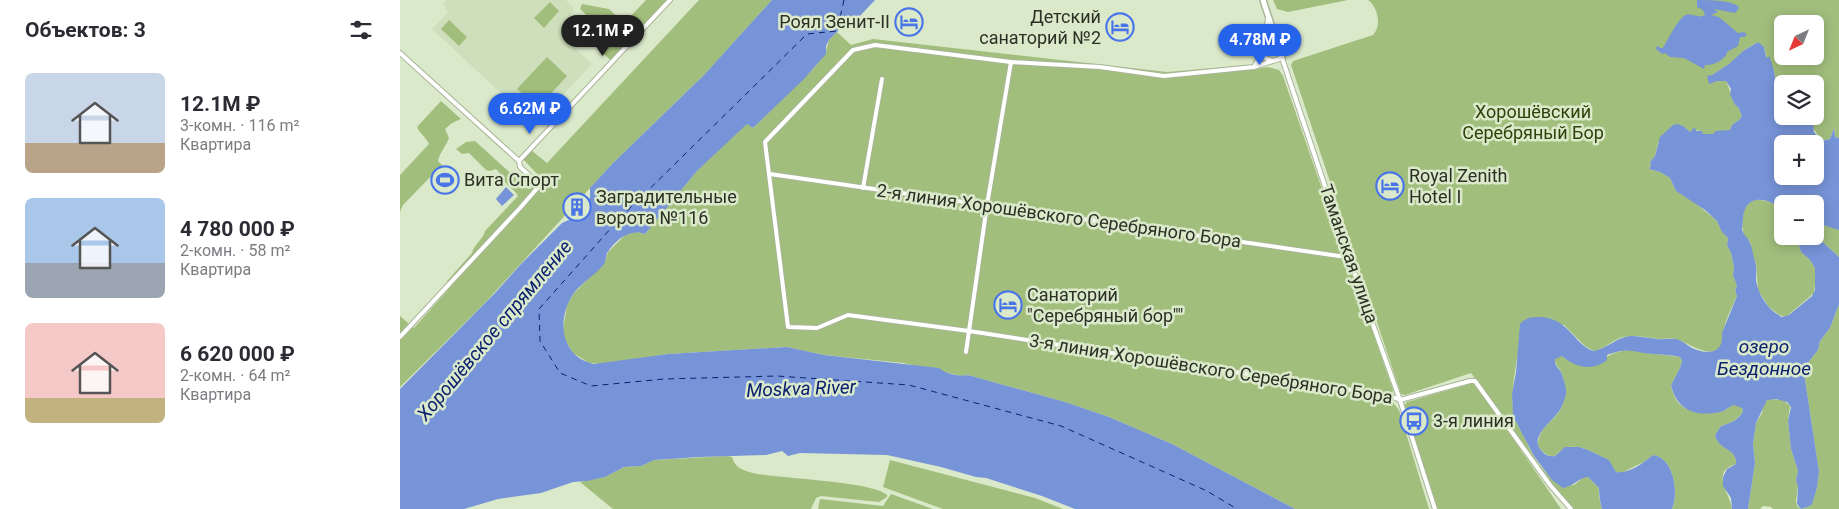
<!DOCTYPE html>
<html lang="ru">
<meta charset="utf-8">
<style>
:root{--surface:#fff;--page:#f2f2f3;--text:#2b2b33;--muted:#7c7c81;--accent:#2563eb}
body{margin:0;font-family:Roboto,sans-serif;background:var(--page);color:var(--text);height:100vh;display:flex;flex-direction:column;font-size:19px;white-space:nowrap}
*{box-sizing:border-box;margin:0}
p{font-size:16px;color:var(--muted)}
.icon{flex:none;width:28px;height:28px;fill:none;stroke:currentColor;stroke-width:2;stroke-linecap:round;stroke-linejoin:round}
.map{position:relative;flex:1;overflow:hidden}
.panel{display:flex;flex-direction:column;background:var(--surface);width:400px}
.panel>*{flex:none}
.needle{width:32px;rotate:223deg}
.tools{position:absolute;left:1374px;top:15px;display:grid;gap:10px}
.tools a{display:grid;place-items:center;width:50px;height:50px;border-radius:8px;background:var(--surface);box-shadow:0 2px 12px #0003;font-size:25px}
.price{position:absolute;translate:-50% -42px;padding:0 11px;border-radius:18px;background:var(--accent);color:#fff;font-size:16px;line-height:32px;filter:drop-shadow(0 1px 2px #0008)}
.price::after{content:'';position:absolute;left:50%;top:30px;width:15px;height:11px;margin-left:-8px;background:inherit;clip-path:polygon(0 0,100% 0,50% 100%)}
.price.selected{background:#222;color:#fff}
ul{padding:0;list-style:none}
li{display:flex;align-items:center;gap:15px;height:125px;padding:0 25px}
li span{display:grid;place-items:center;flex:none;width:140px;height:100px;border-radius:8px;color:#555}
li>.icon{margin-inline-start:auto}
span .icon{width:60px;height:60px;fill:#fffc;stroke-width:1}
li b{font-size:21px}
h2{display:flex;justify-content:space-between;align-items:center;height:60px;padding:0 25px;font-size:21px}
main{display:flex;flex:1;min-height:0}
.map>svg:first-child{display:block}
</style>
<main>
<section class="panel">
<h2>Объектов: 3<svg class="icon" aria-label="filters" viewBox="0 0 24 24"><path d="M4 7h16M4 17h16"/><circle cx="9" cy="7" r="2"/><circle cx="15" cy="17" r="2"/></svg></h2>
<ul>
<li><span style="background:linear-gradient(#c9d6e8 70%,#b9a48a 0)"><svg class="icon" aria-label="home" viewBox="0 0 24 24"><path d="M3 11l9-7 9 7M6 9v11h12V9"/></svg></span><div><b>12.1M ₽</b><p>3-комн. · 116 m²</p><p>Квартира</p></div></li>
<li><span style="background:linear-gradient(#a9c7e8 65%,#9aa5b1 0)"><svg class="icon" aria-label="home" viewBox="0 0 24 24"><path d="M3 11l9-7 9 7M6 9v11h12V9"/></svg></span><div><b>4 780 000 ₽</b><p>2-комн. · 58 m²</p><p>Квартира</p></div></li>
<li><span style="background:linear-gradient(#f6c9c9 75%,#c2b280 0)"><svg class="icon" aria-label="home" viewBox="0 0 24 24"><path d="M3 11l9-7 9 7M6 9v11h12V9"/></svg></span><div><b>6 620 000 ₽</b><p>2-комн. · 64 m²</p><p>Квартира</p></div></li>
</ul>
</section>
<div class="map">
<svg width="1439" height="509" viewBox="0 0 1439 509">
<rect width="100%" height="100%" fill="#dbe9cb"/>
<path fill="#cfdfbb" d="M46 0H166L174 8 162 36 192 64 135 125 32 29 48 12 43 3Z"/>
<path fill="#a2be7d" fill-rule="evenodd" d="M246 0H268L210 60 200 50 211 38 180 9 182 4 209 9 224 23Z
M299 0H372L306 73 214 162 83 305 0 387V316L14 328 47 291 49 287 47 281 72 253C74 244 83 240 85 231L118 196C115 190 110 188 106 183 101 178 101 173 96 169L90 171 86 170 69 153 62 154 56 149 66 142 75 141 127 188 130 189 140 177 123 159 131 150 147 163Z
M873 0H948L888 12 877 9Z
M968 0H1439V138L1435 137 1434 128 1430 139 1422 141 1413 128V119L1407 116H1415V84H1389L1387 80 1384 79 1382 83 1375 80C1377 73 1369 67 1371 60L1366 57 1365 49 1356 43 1343 51 1332 62 1312 75 1317 81H1326L1327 83 1335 105 1338 107 1342 116 1339 120 1332 125 1330 130 1313 134H1303L1302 131 1293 130 1290 132 1285 128 1273 125 1258 143 1255 156 1250 162 1251 165 1249 169 1260 172 1270 178 1276 191 1293 201 1317 221 1322 231 1328 238 1327 245 1331 253 1334 267 1333 275 1337 286 1335 290 1337 296C1332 307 1324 322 1323 335 1323 339 1324 342 1321 346 1309 361 1287 341 1275 339 1270 338 1265 339 1260 339 1246 338 1231 333 1218 339 1209 343 1203 349 1194 351L1185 346 1164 325 1120 324C1121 353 1108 389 1114 416 1116 426 1123 431 1126 440 1132 457 1146 475 1160 486L1174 485 1184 477H1188L1199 488C1198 495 1200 502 1202 509H1174L1146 477 1071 373 1005 395 1001 394 891 65 893 61 973 35C982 26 978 7 968 0ZM1382 24H1415V56H1382Z
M150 2 159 11 144 28 134 18Z
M49 20 67 37 59 46 41 29Z
M437 32 451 45 473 39 767 72 849 65 851 70 868 67 879 70 883 76 940 241 939 248 945 262 951 270 993 390 991 400 999 410 1029 509H895L772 444 709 417 665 402 568 375 562 376 503 363 424 355 387 347 268 354 202 364 189 363 173 353 165 341 163 329 167 305 174 293 205 262 208 252 223 237 227 234 236 232 245 234 297 171 347 123 353 128 414 68 426 51 429 40Z
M147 57 167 76 138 108 117 89Z
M41 101 61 119 52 123 45 129 49 138C46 146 40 152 38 161L42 165 3 205 0 212V175L29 144C26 137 20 134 17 127Z
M1355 200C1366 200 1374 202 1382 210V236H1396L1401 252 1410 260 1415 268 1416 276 1414 293 1386 317 1379 315 1368 306 1358 290 1356 264 1351 250V244L1344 236 1342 225 1344 210 1349 202Z
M1415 224 1439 227V257L1415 235Z
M1439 304V509H1373L1371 507 1363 506 1360 509H1348L1355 463 1353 444 1356 423 1362 413 1364 403 1369 399 1383 400 1390 406 1388 421 1391 449 1398 471 1396 480 1398 486 1396 501 1397 506 1401 509 1410 506 1412 503 1417 488 1419 472 1404 373 1407 364 1418 350 1420 341 1430 328Z
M1230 349 1247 353 1280 357 1282 361 1280 368 1271 385C1276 410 1289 412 1311 412 1315 412 1319 413 1323 411 1327 410 1329 406 1333 405 1338 404 1342 406 1343 411 1337 421 1330 423 1321 426L1315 435C1318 449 1338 449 1336 464 1309 472 1331 494 1332 509H1272C1279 493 1274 458 1253 455L1244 462 1221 473 1214 471 1209 460C1190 452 1172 437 1155 456 1148 457 1142 452 1138 446 1137 426 1159 420 1163 403 1166 392 1165 382 1161 372 1159 366 1154 365 1155 358L1162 356 1169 361 1195 366C1208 354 1213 353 1230 349Z
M1073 383 1076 384 1161 509H1037L1002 408 1007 402Z
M327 456 332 457C335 468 342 470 353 473 380 479 471 481 487 495V497L479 502 421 496 416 498 411 509H213L180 482 205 477 224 467 241 466 254 460Z
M490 460 635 498 663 509H543L483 487Z
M491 494 533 509H418L420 499 483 506Z"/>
<path fill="#7794d8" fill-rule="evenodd" d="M372 0H475L460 16 448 21 429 40 426 46V54L403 80 353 128 347 124 297 171 245 234C230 228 215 240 207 253 206 257 206 261 204 264 196 275 182 282 174 293 156 318 160 357 194 364L268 354 387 347 424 355 539 368C546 374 560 377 568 375L665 402 709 417 772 444 895 509H675L642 496 586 478 576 477 541 467 487 455 400 453 388 456 382 451 366 455 299 457 254 460 241 466 224 467 205 477 187 481 173 482 141 493 98 499 64 509H0V389L96 292 121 264 162 223 173 218 188 202 190 197V188L213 163 304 75Z
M1297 0C1309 0 1335 0 1339 8L1335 13 1314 9 1318 12 1311 15 1319 17 1338 33 1344 32 1347 35 1344 37H1340L1338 46 1327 52C1327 59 1312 66 1305 65L1304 69 1284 58 1270 57 1265 53 1262 54 1255 48 1258 46 1260 48H1263C1267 41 1279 17 1286 15 1293 13 1298 19 1305 15L1303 10 1297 7Z
M1358 42 1364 47 1366 57 1368 58 1369 56C1371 60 1376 76 1375 80L1382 83 1384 79 1387 80 1389 84H1382V116L1412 117 1414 132 1422 141 1430 139 1434 128 1435 137 1439 138V230L1423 225 1415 227V204H1382V210C1368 197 1345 193 1343 218 1343 222 1342 226 1342 230 1344 235 1348 238 1350 243 1352 246 1353 256 1355 261 1357 268 1356 274 1356 280 1358 295 1369 311 1382 317L1389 315 1412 296 1415 290V268L1410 260 1401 252 1396 236H1415V235L1439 257V304L1430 328 1420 341 1418 350 1407 364 1404 373 1419 472 1417 488 1412 504 1410 506 1401 509 1397 504 1398 487 1396 480 1398 471 1391 449 1388 421 1391 407 1387 402 1376 399 1367 400 1356 423 1353 444 1355 463 1348 509H1332L1331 498 1323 486V477L1327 469 1336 464C1338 449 1318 450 1315 435L1321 426C1330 423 1338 421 1343 411L1342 408 1334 405C1329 406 1326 411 1320 412 1296 417 1277 411 1271 385L1280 368 1282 361 1280 357C1271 355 1263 355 1255 354 1233 353 1231 346 1207 355V360C1193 372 1174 367 1162 356L1155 359C1154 365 1158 367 1161 372 1163 378 1167 388 1166 394 1164 402 1161 410 1156 415 1149 424 1130 438 1141 450 1145 455 1149 457 1155 456L1165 447H1179L1188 450 1209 460 1216 472C1229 474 1243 463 1253 455 1274 458 1279 493 1272 509H1202C1200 502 1199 495 1199 488L1188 477C1180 477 1174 486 1163 488L1152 480 1134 456 1113 416 1112 394 1116 372 1120 324C1125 318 1131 317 1138 317 1170 317 1174 346 1194 351 1207 348 1216 338 1230 336 1239 336 1248 338 1257 339 1263 340 1270 338 1276 339 1284 341 1290 348 1297 350 1313 355 1324 350 1322 333L1337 296 1335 290 1337 286 1333 275 1334 267 1331 253 1327 245 1328 238 1322 232 1317 221 1305 210 1276 191 1270 178 1260 172 1249 169 1251 165 1250 162 1255 156 1260 137 1273 125 1278 124 1283 126 1290 132 1295 127 1296 131H1302L1303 134H1313L1316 131 1330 130 1332 125 1339 120 1342 116 1338 107 1335 105 1330 94 1331 89 1326 81H1317L1309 84 1307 76 1312 75 1329 64 1343 51ZM1382 144H1415V176H1382Z
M106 187 114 195 102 206 96 199Z"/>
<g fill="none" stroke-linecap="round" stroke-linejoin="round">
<path stroke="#0b216f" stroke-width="1" stroke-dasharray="6 5" stroke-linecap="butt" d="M444 0 437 31 407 34 220 218 139 309 140 341 160 373 191 386 264 379 377 376 509 385 661 426 807 491 837 509"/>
<g stroke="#a8b598" stroke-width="6">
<path id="minor" d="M863 52 865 58 873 61
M0 53 119 161 120 167 140 185 120 208 0 337
M854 67 861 54 868 19
M119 161 270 0
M370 174 939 256 948 255
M463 188 482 79
M566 352 587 205 611 62
M1035 509 1000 400 948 255 882 58 854 67 764 76 700 67 611 62 475 45 453 50 365 142 388 327 417 328 448 315 569 331 952 390 993 397 1000 400 1070 381H1075L1150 485 1171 509"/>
</g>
<g stroke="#a8b598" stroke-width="8">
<path id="tertiary" d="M863 0 882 58"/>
</g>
<use href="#minor" stroke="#fff" stroke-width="4"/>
<use href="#tertiary" stroke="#fff" stroke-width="5"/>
</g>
<defs>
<g id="hotel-ring" transform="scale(1.4375)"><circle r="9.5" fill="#dbe9cb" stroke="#4a75e8" stroke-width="1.5"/><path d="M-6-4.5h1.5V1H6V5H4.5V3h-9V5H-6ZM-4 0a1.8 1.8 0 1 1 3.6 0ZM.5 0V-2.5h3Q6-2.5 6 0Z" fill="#4a75e8"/></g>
<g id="stadium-ring" transform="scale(1.4375)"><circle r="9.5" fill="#dbe9cb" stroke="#4a75e8" stroke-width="1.5"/><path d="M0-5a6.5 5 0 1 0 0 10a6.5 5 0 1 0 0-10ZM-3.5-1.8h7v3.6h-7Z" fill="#4a75e8"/></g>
<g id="building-ring" transform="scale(1.4375)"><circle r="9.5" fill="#dbe9cb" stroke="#4a75e8" stroke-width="1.5"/><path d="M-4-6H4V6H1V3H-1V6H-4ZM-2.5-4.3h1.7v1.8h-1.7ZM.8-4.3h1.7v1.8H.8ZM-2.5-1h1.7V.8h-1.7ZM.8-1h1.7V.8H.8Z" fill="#4a75e8"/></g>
<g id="bus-ring" transform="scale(1.4375)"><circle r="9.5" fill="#dbe9cb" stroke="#4a75e8" stroke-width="1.5"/><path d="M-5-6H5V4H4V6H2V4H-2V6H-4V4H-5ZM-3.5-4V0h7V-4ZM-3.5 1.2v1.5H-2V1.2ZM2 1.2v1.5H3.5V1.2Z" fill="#4a75e8"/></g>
</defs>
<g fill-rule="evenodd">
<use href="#hotel-ring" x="509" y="22"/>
<use href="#hotel-ring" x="720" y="27"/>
<use href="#stadium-ring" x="45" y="180"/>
<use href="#hotel-ring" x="990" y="186"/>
<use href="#building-ring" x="177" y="207"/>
<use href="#hotel-ring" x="608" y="305"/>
<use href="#bus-ring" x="1014" y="421"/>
</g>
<g text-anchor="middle" stroke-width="5" stroke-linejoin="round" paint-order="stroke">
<g font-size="18" fill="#2b3025" stroke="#dbe9cb" text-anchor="start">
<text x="701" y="23" text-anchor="end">Детский<tspan x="701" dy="21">санаторий №2</tspan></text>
<text x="490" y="28" text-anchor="end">Роял Зенит-II</text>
<text x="1009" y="182">Royal Zenith<tspan x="1009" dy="21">Hotel I</tspan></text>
<text x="64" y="186">Вита Спорт</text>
<text x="196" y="203">Заградительные<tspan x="196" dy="21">ворота №116</tspan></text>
<text x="627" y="301">Санаторий<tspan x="627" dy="21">"Серебряный бор""</tspan></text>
<text x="1033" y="427">3-я линия</text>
</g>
<g font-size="18" fill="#2f420a" stroke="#dbe9cb">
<text x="1133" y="118">Хорошёвский<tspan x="1133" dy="21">Серебряный Бор</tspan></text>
</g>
<g font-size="18" fill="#2b3025" stroke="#dbe9cb">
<text transform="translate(659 216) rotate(8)" y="6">2-я линия Хорошёвского Серебряного Бора</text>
<text transform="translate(949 254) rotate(71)" y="6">Таманская улица</text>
<text transform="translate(811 369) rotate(9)" y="6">3-я линия Хорошёвского Серебряного Бора</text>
</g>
<g font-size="19" font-style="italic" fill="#0b216f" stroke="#dbe9cb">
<text transform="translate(94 330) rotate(-50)" y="7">Хорошёвское спрямление</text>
<text x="1364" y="353">озеро<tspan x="1364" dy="22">Бездонное</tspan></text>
<text transform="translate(401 388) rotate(-2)" y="7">Moskva River</text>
</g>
</g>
</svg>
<div class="tools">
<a><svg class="needle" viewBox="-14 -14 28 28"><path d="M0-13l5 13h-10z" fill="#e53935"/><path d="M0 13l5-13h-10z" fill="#7c7c81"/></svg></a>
<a><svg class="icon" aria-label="layers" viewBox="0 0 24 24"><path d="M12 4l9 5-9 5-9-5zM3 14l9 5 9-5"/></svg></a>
<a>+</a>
<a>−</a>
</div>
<b class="price selected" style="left:203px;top:57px">12.1M ₽</b>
<b class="price" style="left:860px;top:66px">4.78M ₽</b>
<b class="price" style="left:130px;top:135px">6.62M ₽</b>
</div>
</main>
